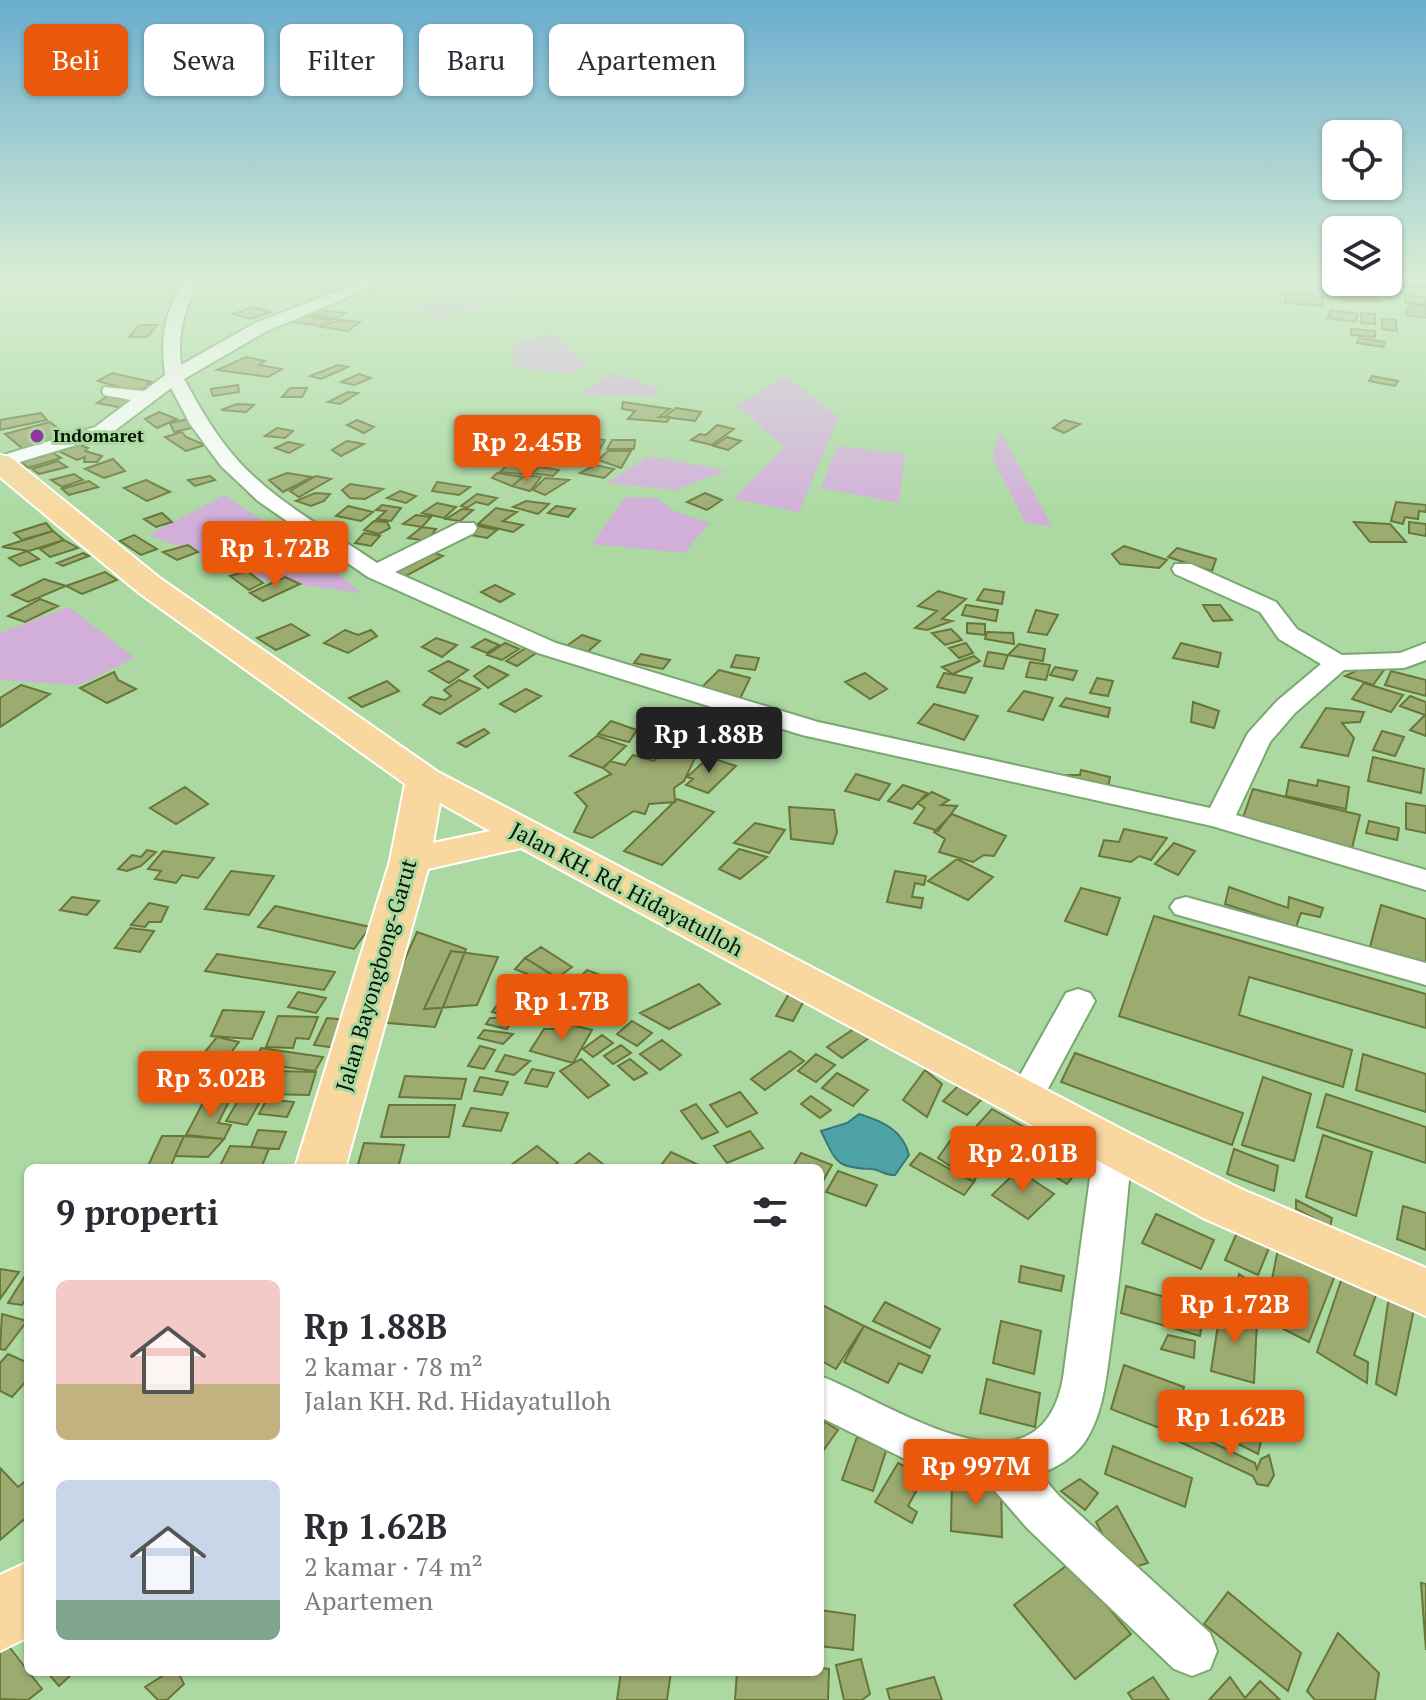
<!DOCTYPE html>
<html lang="id">
<meta charset="utf-8">
<style>
:root{--surface:#fff;--page:#f7f7f7;--text:#2b2b33;--muted:#7c7c81;--accent:#ea580c}
body{margin:0;font-family:"PT Serif",serif;background:var(--page);color:var(--text);height:100vh;display:flex;flex-direction:column;font-size:30px;white-space:nowrap}
*{box-sizing:border-box;margin:0}
p{font-size:26px;color:var(--muted)}
.icon{flex:none;width:44px;height:44px;fill:none;stroke:currentColor;stroke-width:2;stroke-linecap:round;stroke-linejoin:round}
.map{position:relative;flex:1;overflow:hidden}
.panel{position:absolute;left:24px;top:1164px;width:800px;height:512px;display:flex;flex-direction:column;background:var(--surface);border-radius:12px;box-shadow:0 2px 6px #0004}
.panel>*{flex:none}
.top-card{position:absolute;left:24px;top:24px;width:800px;height:72px;display:flex;gap:16px}
.tools{position:absolute;left:1322px;top:120px;display:grid;gap:16px}
.tools a{display:grid;place-items:center;width:80px;height:80px;border-radius:12px;background:var(--surface);box-shadow:0 2px 6px #0004;font-size:40px}
.price{position:absolute;translate:-50% -68px;padding:0 18px;border-radius:8px;background:var(--accent);color:#fff;font-size:26px;line-height:52px;filter:drop-shadow(0 2px 4px #0008)}
.price::after{content:'';position:absolute;left:50%;top:48px;width:24px;height:18px;margin-left:-12px;background:inherit;clip-path:polygon(0 0,100% 0,50% 100%)}
.price.on{background:#222;color:#fff}
ul{padding:0;list-style:none}
li{display:flex;align-items:center;gap:24px;height:200px;padding:0 32px}
li span{display:grid;place-items:center;flex:none;width:224px;height:160px;border-radius:12px;color:#555}
li>.icon{margin-inline-start:auto}
span .icon{width:96px;height:96px;fill:#fffc;stroke-width:1}
li b{font-size:34px}
h2{display:flex;justify-content:space-between;align-items:center;height:96px;padding:0 32px;font-size:34px}
.tag{padding:0 28px;border-radius:12px;background:var(--surface);box-shadow:0 2px 6px #0004;font-size:28px;line-height:72px}
.tag.on{background:var(--accent);color:#fff}
.map>svg:first-child{display:block}
</style>
<div class="map">
<svg width="1426" height="1700" viewBox="0 0 1426 1700">
<rect width="100%" height="100%" fill="#abd9a1"/>
<path fill="#d1afd9" d="M552 279 442 321 403 309 489 280Z
M553 334 588 366 568 374 513 367 514 343Z
M611 372 660 389 654 396 581 394Z
M785 376 839 417 799 512 733 499 785 447 736 405Z
M1000 431 1052 526 1026 523 992 458Z
M837 446 905 454 899 503 821 488Z
M648 456 727 470 675 490 607 483Z
M224 495 324 561 361 593 267 580 149 535Z
M625 497 657 498 674 511 710 523 684 553 592 544Z
M69 607 135 658 79 685 0 680V633Z"/>
<path fill="#4da3a8" stroke="#387977" stroke-width="2" d="M859 1114C882 1121 903 1130 909 1155L895 1175C885 1176 880 1169 871 1169 835 1168 836 1161 821 1131L847 1123Z"/>
<path fill="#9cab70" stroke="#687637" stroke-width="2" d="M1388 279 1426 282V287H1388Z
M1346 282H1367V287L1357 288 1370 289V295L1342 289V284Z
M1285 293 1322 296 1323 306 1285 303Z
M1340 295 1375 296 1380 302 1344 301Z
M1406 295 1426 298V305L1405 303Z
M1409 304 1426 306V318L1406 315Z
M254 307 270 312 251 319 232 314Z
M317 309 345 313 336 319 307 313Z
M1331 310 1358 314 1355 322 1327 318Z
M1361 313 1375 314V324L1361 323Z
M304 315 331 320 320 326 291 322Z
M1382 319 1396 320 1397 331 1382 329Z
M339 320 360 322 348 331 322 327Z
M139 325H157L147 337H129Z
M1351 329 1375 331V337L1351 335Z
M1359 338 1385 342 1383 347 1357 343Z
M246 357 265 361 259 365 282 369 268 377 217 370Z
M338 365 348 367 321 379 310 376Z
M112 373 152 382 148 384 153 385 135 392 98 381Z
M359 374 371 378 354 385 341 382Z
M1372 376 1398 381 1395 386 1369 381Z
M238 385 239 392 213 396 211 389Z
M290 388H307L302 397H282Z
M348 392 358 393 340 404 328 402Z
M110 395 135 399 123 408 97 403Z
M623 402 670 409 659 417H670L667 422 628 419 635 411 622 409Z
M237 404 254 405 246 412 221 410Z
M676 408 701 412 695 421 664 417Z
M159 412 177 419 157 428 145 419Z
M41 413 47 420 0 430V420Z
M189 419 191 428 174 432 170 423Z
M357 420 374 427 364 433 347 425Z
M1064 420 1080 424 1064 433 1053 428Z
M50 422 70 438 24 450 5 434Z
M717 425 734 429 712 445 691 440 700 434 706 435Z
M277 428 293 431 285 438 265 436Z
M182 432 186 437 205 445 186 451 165 437Z
M569 436 605 440 600 449 558 445Z
M727 437 741 441 728 450 714 446Z
M612 440H635L634 449H607Z
M347 441 364 444 341 456 332 450Z
M288 442 303 445 289 453 275 448Z
M80 445 88 448 85 451 102 456 97 462H84L85 457 77 460 58 451Z
M608 451H631L621 468 598 460Z
M53 453 61 458 28 468 21 462Z
M113 459 125 471 104 478 85 469Z
M58 461 67 467 39 474 32 469Z
M508 464 526 466 530 470 522 474 500 472Z
M595 465 614 469 604 478 580 473Z
M540 467 559 470 553 476 531 473Z
M287 473 312 477 283 492 269 480Z
M497 473 523 477 512 486 492 478Z
M74 474 83 480 62 487 51 480Z
M526 475 541 477 530 491 512 486Z
M210 476 215 480 195 486 188 480Z
M316 476 331 479 299 497 290 491Z
M545 478 569 480 545 495 533 490Z
M146 480 170 492 147 501 124 488Z
M89 481 98 487 69 495 62 489Z
M437 482 470 487 459 495 432 491Z
M350 484 383 489 365 499 350 498 342 490Z
M400 491 416 496 406 503 387 498Z
M315 493 330 494 324 501 311 506 296 501Z
M705 493 722 500 707 510 687 502Z
M477 494 497 498 488 505 476 502 467 508 461 506Z
M526 501 549 504 538 514 513 507Z
M1396 502 1426 505V512L1419 511 1418 519 1405 517 1403 524 1391 521Z
M437 503 456 507 444 518 422 513Z
M382 505 401 508 391 521 377 519 386 511 376 510Z
M348 506 373 512 361 521 336 516Z
M556 506 575 509 568 517 548 513Z
M496 508 517 512 503 521 523 525 513 532 478 524Z
M462 509 473 510 460 521 446 519Z
M162 513 172 522 156 527 144 519Z
M416 515 431 517 422 527 403 524Z
M374 521 387 522 390 528 379 534 364 530Z
M1354 522 1390 524 1406 542H1370Z
M1409 522 1426 524V536L1409 533Z
M46 523 53 531 22 540 14 533Z
M474 525 497 530 487 538 460 533Z
M422 527 436 529 427 541 408 538Z
M53 531 64 540 29 551 2 547Z
M364 533 380 536 371 546 355 543Z
M134 535 157 549 141 555 120 541Z
M64 540 78 548 50 557 40 549Z
M188 545 198 552 177 560 163 552Z
M1124 546 1167 560 1159 568 1120 564 1112 554Z
M1177 548 1216 559 1212 571 1168 557Z
M425 550 443 556 404 577 387 571Z
M27 551 39 559 20 566 9 558Z
M83 553 89 556 63 566 57 563Z
M247 571 263 583 249 590 230 576Z
M105 572 117 580 82 594 66 586Z
M285 577 300 584 263 601 250 593Z
M44 579 66 586 28 602 12 595Z
M495 585 514 594 500 602 481 592Z
M984 589 1004 592 1002 604 977 600Z
M938 591 966 599 942 619 952 621 927 630 915 628 937 611 918 606Z
M40 599 58 606 25 622 8 616Z
M966 605 998 610 996 621 962 615Z
M1203 605H1220L1232 620 1213 621Z
M1036 610 1058 615 1047 635 1028 632Z
M967 623 985 624V635L967 633Z
M291 624 309 635 276 650 257 638Z
M951 629 962 640 945 645 932 633Z
M345 630 358 635 371 630 377 636 348 653 324 643Z
M987 632 1013 633 1014 644 985 639Z
M582 635 600 641 584 655 565 647Z
M436 638 457 645 442 657 422 647Z
M485 639 499 645 487 653 472 647Z
M505 643 519 649 502 660 487 655Z
M966 643 973 653 959 658 949 648Z
M1181 643 1221 653 1218 667 1173 658Z
M1019 644 1045 649 1043 661 1008 655Z
M527 647 539 651 517 666 506 661Z
M988 652 1008 655 1003 669 984 666Z
M641 654 670 660 663 669 634 663Z
M736 655 759 658 755 670 731 667Z
M974 656 980 661 953 674 942 667Z
M448 661 468 670 449 683 429 671Z
M1030 662 1050 665 1046 680 1026 677Z
M1369 665 1384 670 1373 685 1345 676Z
M489 666 508 675 488 688 474 676Z
M1055 667 1077 671 1073 680 1050 675Z
M719 670 750 678 738 703 698 691Z
M1391 671 1426 680V696L1385 685Z
M114 672 118 680 136 689 107 703 80 688Z
M865 673 887 689 870 699 845 682Z
M944 673 972 678 965 693 937 687Z
M1097 678 1113 681 1108 696 1090 693Z
M459 680 480 689 440 714 423 705 431 697 445 700 451 696 444 690Z
M387 681 399 691 362 707 349 698Z
M1364 683 1403 695 1391 712 1352 699Z
M21 685 50 694 0 727V698Z
M526 689 541 696 515 712 500 704Z
M1024 691 1053 698 1043 720 1008 711Z
M1410 696 1426 702V736L1410 730 1425 715 1400 706Z
M1066 698 1110 708 1108 717 1060 706Z
M1193 702 1219 711 1214 728 1191 722Z
M934 704 978 716 964 740 918 723Z
M1326 708 1364 712 1360 722 1342 723 1354 738 1348 756 1301 747Z
M707 712 748 721 726 755 699 749 712 730 696 727Z
M611 721 637 730 629 742 598 734Z
M484 729 489 733 466 747 458 743Z
M1382 731 1404 737 1395 756 1373 750Z
M597 736 626 746 603 768 570 756Z
M663 752 695 758 684 781 674 788 675 802 649 804 645 814 634 811 592 838 574 832 587 806 575 793 611 774 603 768 610 761 625 765 633 755 654 761Z
M709 757 736 766 708 793 686 785 693 779 687 777Z
M1373 757 1424 769 1421 793 1368 781Z
M1081 770 1110 777 1107 794 1065 786 1066 775H1080Z
M856 774 890 784 879 800 845 791Z
M1289 780 1317 786 1318 780 1349 787 1346 809 1286 796Z
M903 785 927 793 912 809 888 801Z
M185 787 208 804 176 824 150 808Z
M1253 789 1360 815 1352 848 1242 820Z
M932 792 949 800 941 805 957 806 938 831 914 823 925 808 917 803Z
M677 799 714 812 662 865 624 851Z
M1406 803 1426 806V833L1406 829Z
M789 807 834 810 837 832 833 844 791 839Z
M952 814 1006 836 994 856 984 855 973 862 939 852 945 839 934 832Z
M1369 821 1399 828 1397 840 1366 833Z
M755 823 785 830 769 853 734 843Z
M1124 829 1167 838 1151 860 1139 856 1131 862 1099 856 1104 840 1119 842Z
M1174 843 1195 851 1178 875 1155 864Z
M739 849 767 857 740 879 719 869Z
M147 850 156 852 141 866 127 871 118 869 132 855 141 857Z
M163 851 214 858 198 878 182 875 176 883 155 879 161 871 148 869Z
M957 859 993 877 968 900 928 881Z
M231 871 274 876 249 915 205 909Z
M895 871 926 876 924 885 915 883 912 897 923 898 921 908 887 902Z
M1229 887 1288 908 1289 897 1323 908 1320 917 1301 913 1296 927 1225 904Z
M1081 888 1120 898 1107 935 1065 921Z
M72 897 99 901 87 915 60 910Z
M149 903 168 907 161 922H149L145 927 131 925Z
M1381 905 1426 919V965L1370 947Z
M275 906 370 927 354 949 258 927Z
M1154 916 1426 994V1028L1249 977 1239 1015 1352 1050 1343 1087 1119 1016Z
M130 928 154 931 140 952 115 948Z
M417 932 466 949 435 1027 377 1022Z
M541 947 572 967 557 978 525 958Z
M451 951 498 957 477 1005 424 1009Z
M217 954 335 972 324 990 205 971Z
M525 958 551 974 544 981 515 969Z
M587 970 605 977 593 992 574 984Z
M519 977 535 982 520 1002 504 997Z
M699 984 720 1004 669 1029 640 1013Z
M298 992 326 998 316 1013 288 1007Z
M790 992 806 997 793 1021 776 1016Z
M562 996 602 1005 593 1021 553 1011Z
M498 1004 520 1010 514 1018 492 1012Z
M223 1010 264 1012 252 1039 211 1036Z
M278 1016 318 1017 309 1039 296 1038 293 1048 266 1047Z
M327 1018 349 1020 336 1048 314 1045Z
M490 1018H514L507 1029 486 1024Z
M632 1021 652 1033 637 1046 617 1034Z
M560 1022 592 1030 573 1063 530 1051 544 1029H556Z
M855 1028 869 1038 842 1058 827 1047Z
M484 1030 513 1034 503 1044 478 1038Z
M602 1035 613 1043 593 1057 583 1049Z
M217 1037 239 1042 222 1064 200 1058Z
M662 1040 681 1055 660 1070 640 1054Z
M621 1045 631 1053 613 1064 604 1056Z
M480 1046 495 1050 484 1069 468 1066Z
M261 1048 323 1057 315 1071 253 1063Z
M790 1051 804 1061 765 1090 751 1079Z
M1075 1053 1243 1113 1232 1145 1061 1082Z
M816 1054 835 1065 816 1082 798 1071Z
M1363 1054 1426 1074V1112L1356 1090Z
M505 1055 530 1061 514 1075 496 1071Z
M581 1059 609 1085 588 1098 560 1071Z
M630 1059 647 1073 634 1080 618 1066Z
M228 1063 265 1071 251 1091 214 1083Z
M532 1069 554 1073 547 1087 525 1083Z
M925 1070 942 1084 927 1117 903 1100Z
M276 1071 316 1072 309 1095 268 1094Z
M837 1073 868 1090 853 1106 822 1088Z
M405 1076 466 1079 461 1099 399 1097Z
M480 1077 508 1082 502 1095 474 1091Z
M1263 1077 1311 1094 1294 1161 1242 1145Z
M960 1084 983 1098 967 1115 943 1101Z
M243 1092 263 1096 247 1125 226 1121Z
M740 1092 757 1113 727 1127 710 1105Z
M1326 1094 1426 1127V1163L1317 1127Z
M207 1095 231 1098 218 1123 231 1125 224 1139 186 1135Z
M811 1096 831 1110 820 1118 801 1104Z
M267 1099 294 1102 287 1117 259 1114Z
M696 1104 718 1132 702 1139 681 1111Z
M389 1105H455L449 1137H381Z
M471 1108 508 1113 501 1131 463 1126Z
M992 1109 1031 1131 1012 1154 972 1131Z
M258 1130 286 1132 279 1149 251 1147Z
M750 1131 763 1148 727 1163 714 1146Z
M957 1131 985 1158 974 1182 938 1158Z
M1048 1132 1061 1143 1046 1171 1030 1165Z
M1323 1135 1372 1152 1356 1216 1306 1197Z
M162 1136H184L170 1168H147Z
M184 1136 224 1139 208 1157 175 1156Z
M364 1143 404 1145 398 1168H357Z
M230 1146 251 1147 269 1149 261 1168H219Z
M537 1146 558 1163 551 1168H507Z
M1068 1148 1087 1159 1067 1184 1046 1171Z
M1234 1149 1278 1166 1274 1191 1227 1174Z
M671 1152 705 1168H659Z
M589 1153 608 1168H570Z
M801 1153 832 1165 822 1183 820 1168H792Z
M920 1153 974 1182 964 1195 910 1165Z
M1018 1170 1054 1194 1028 1219 992 1195Z
M838 1171 877 1185 866 1206 826 1192Z
M1296 1200 1332 1218 1330 1227 1296 1209Z
M1403 1206 1426 1213V1250L1397 1239Z
M1156 1214 1214 1240 1201 1269 1142 1243Z
M1239 1228 1271 1243 1258 1275 1225 1260Z
M1281 1234 1339 1265 1309 1342 1264 1319Z
M1021 1266 1064 1276 1061 1291 1019 1282Z
M0 1269 19 1272 0 1299Z
M1345 1269 1379 1287 1354 1355 1368 1362 1367 1383 1317 1352Z
M28 1271V1296L22 1305 8 1303Z
M1239 1274 1257 1286 1250 1302 1234 1293Z
M1126 1286 1204 1308 1200 1336 1121 1313Z
M1390 1290 1416 1300 1396 1395 1376 1384Z
M885 1302 940 1329 930 1348 873 1321Z
M820 1304 864 1326 836 1369 820 1360Z
M1221 1304 1257 1321 1254 1383 1211 1371Z
M2 1314 27 1321 5 1350 0 1349Z
M1001 1321 1041 1331 1034 1374 993 1363Z
M864 1326 930 1356 922 1373 899 1363 888 1383 844 1362Z
M1168 1335 1195 1341 1194 1358 1161 1349Z
M8 1354 28 1363V1379L12 1397 0 1391V1363Z
M1124 1365 1184 1387 1172 1433 1111 1409Z
M987 1379 1040 1393 1035 1427 980 1413Z
M1191 1395 1247 1421 1253 1416 1265 1424 1258 1454 1191 1420Z
M820 1419 838 1430 820 1455Z
M1185 1429 1255 1463 1257 1469 1261 1459 1269 1455 1274 1475 1268 1486 1257 1484 1253 1476 1180 1442Z
M857 1437 887 1448 873 1491 842 1480Z
M1113 1446 1192 1478 1185 1507 1105 1474Z
M898 1463 924 1477 908 1506 917 1512 912 1523 875 1502Z
M0 1468 18 1487 28 1479V1516L0 1540Z
M952 1477 1001 1483 1002 1537 951 1531Z
M1080 1479 1098 1493 1085 1510 1061 1491Z
M1117 1506 1148 1563 1122 1571 1096 1522Z
M1070 1563 1131 1634 1075 1679 1014 1605Z
M1421 1583 1426 1584V1650Z
M1228 1592 1301 1653 1288 1691 1204 1624Z
M820 1610 855 1615 853 1650 820 1646Z
M1338 1633 1379 1673 1375 1700H1315L1307 1691Z
M7 1644 42 1689 28 1700 0 1699V1651Z
M861 1659 870 1694 862 1700H844L836 1665Z
M820 1668 829 1669 828 1700H735L737 1672H820Z
M47 1672H74L59 1686Z
M169 1672H178L184 1684 167 1700H158L145 1687Z
M621 1672H671L667 1700H617Z
M934 1677 942 1700H890L887 1689Z
M1153 1677 1169 1700H1133L1128 1693Z
M1230 1677 1245 1698 1260 1681 1280 1700H1209Z"/>
<g fill="none" stroke-linecap="round" stroke-linejoin="round">
<g stroke="#7aa671" stroke-width="4">
<path id="minor" d="M184 279H200C185 308 177 332 181 365L255 323 369 279H391L267 331 184 379C199 406 214 433 234 456 272 501 329 530 377 563L458 523H474L477 528 474 533 395 572 556 643 818 722 1210 808 1248 733 1277 701 1321 664 1279 639 1260 612 1175 574 1172 569 1175 564H1191L1276 602 1297 629 1342 655 1400 653 1426 643V660L1404 668 1344 670 1295 713 1270 742 1236 815 1426 870V890L1212 826 802 735 538 653 368 577 258 501 221 466 190 424 171 388 109 435 0 468V456L95 427 131 400 104 395 102 391 104 387 144 391 165 375C160 334 165 315 184 279Z
M1186 897 1426 963V985L1175 914 1170 907 1175 900Z
M1078 989 1090 993 1095 1001 1042 1100 1037 1110 1024 1113 1011 1110 1006 1100 1066 993Z
M1113 1134 1126 1138 1132 1148C1126 1213 1120 1278 1111 1343 1106 1377 1104 1414 1084 1443 1073 1458 1057 1467 1040 1474L1059 1496 1210 1633 1217 1651 1210 1669 1192 1676 1174 1669 1027 1528 988 1483 949 1475 911 1462 820 1417V1376C888 1401 1039 1510 1063 1378L1094 1148 1100 1138Z"/>
</g>
<g stroke="#fff" stroke-width="4">
<path id="major" d="M0 455 10 457 161 579 438 772 1131 1134 1241 1189 1426 1268V1316L1205 1219 521 848 428 869 345 1168H295L390 861 405 784 139 593 0 477ZM440 803 490 831 433 843Z
M28 1562V1637L0 1651V1575Z"/>
</g>
<use href="#minor" fill="#fff" fill-rule="evenodd"/>
<use href="#major" fill="#f8d89f" fill-rule="evenodd"/>
</g>
<linearGradient id="sky" x2="0" y2="1"><stop stop-color="#6aadce"/><stop offset="0.54" stop-color="#d9eed5"/><stop offset="1" stop-color="#d9eed5" stop-opacity="0"/></linearGradient>
<rect width="1426" height="517" fill="url(#sky)"/>
<circle fill="#8f36a2" stroke="#abd9a1" stroke-width="3" cx="37" cy="436" r="8"/>
<g text-anchor="middle" stroke-width="6" stroke-linejoin="round" paint-order="stroke">
<g font-size="18" font-weight="bold" fill="#061704" stroke="#abd9a1" text-anchor="start">
<text x="53" y="442">Indomaret</text>
</g>
<g font-size="22" fill="#061704" stroke="#abd9a1">
<text transform="translate(627 889) rotate(28)" y="8">Jalan KH. Rd. Hidayatulloh</text>
<text transform="translate(376 975) rotate(-74)" y="8">Jalan Bayongbong-Garut</text>
</g>
</g>
</svg>
<div class="tools">
<a><svg class="icon" aria-label="locate" viewBox="0 0 24 24"><circle cx="12" cy="12" r="6"/><path d="M12 2v4M12 18v4M2 12h4M18 12h4"/></svg></a>
<a><svg class="icon" aria-label="layers" viewBox="0 0 24 24"><path d="M12 4l9 5-9 5-9-5zM3 14l9 5 9-5"/></svg></a>
</div>
<b class="price" style="left:527px;top:483px">Rp 2.45B</b>
<b class="price" style="left:275px;top:589px">Rp 1.72B</b>
<b class="price on" style="left:709px;top:775px">Rp 1.88B</b>
<b class="price" style="left:562px;top:1042px">Rp 1.7B</b>
<b class="price" style="left:211px;top:1119px">Rp 3.02B</b>
<b class="price" style="left:1023px;top:1194px">Rp 2.01B</b>
<b class="price" style="left:1235px;top:1345px">Rp 1.72B</b>
<b class="price" style="left:1231px;top:1458px">Rp 1.62B</b>
<b class="price" style="left:976px;top:1507px">Rp 997M</b>
<div class="top-card">
<a class="tag on">Beli</a>
<a class="tag">Sewa</a>
<a class="tag">Filter</a>
<a class="tag">Baru</a>
<a class="tag">Apartemen</a>
</div>
<section class="panel">
<h2>9 properti<svg class="icon" aria-label="filters" viewBox="0 0 24 24"><path d="M4 7h16M4 17h16"/><circle cx="9" cy="7" r="2"/><circle cx="15" cy="17" r="2"/></svg></h2>
<ul>
<li><span style="background:linear-gradient(#f6c9c9 65%,#c2b280 0)"><svg class="icon" aria-label="home" viewBox="0 0 24 24"><path d="M3 11l9-7 9 7M6 9v11h12V9"/></svg></span><div><b>Rp 1.88B</b><p>2 kamar · 78 m²</p><p>Jalan KH. Rd. Hidayatulloh</p></div></li>
<li><span style="background:linear-gradient(#c9d6e8 75%,#7fa58c 0)"><svg class="icon" aria-label="home" viewBox="0 0 24 24"><path d="M3 11l9-7 9 7M6 9v11h12V9"/></svg></span><div><b>Rp 1.62B</b><p>2 kamar · 74 m²</p><p>Apartemen</p></div></li>
</ul>
</section>
</div>
